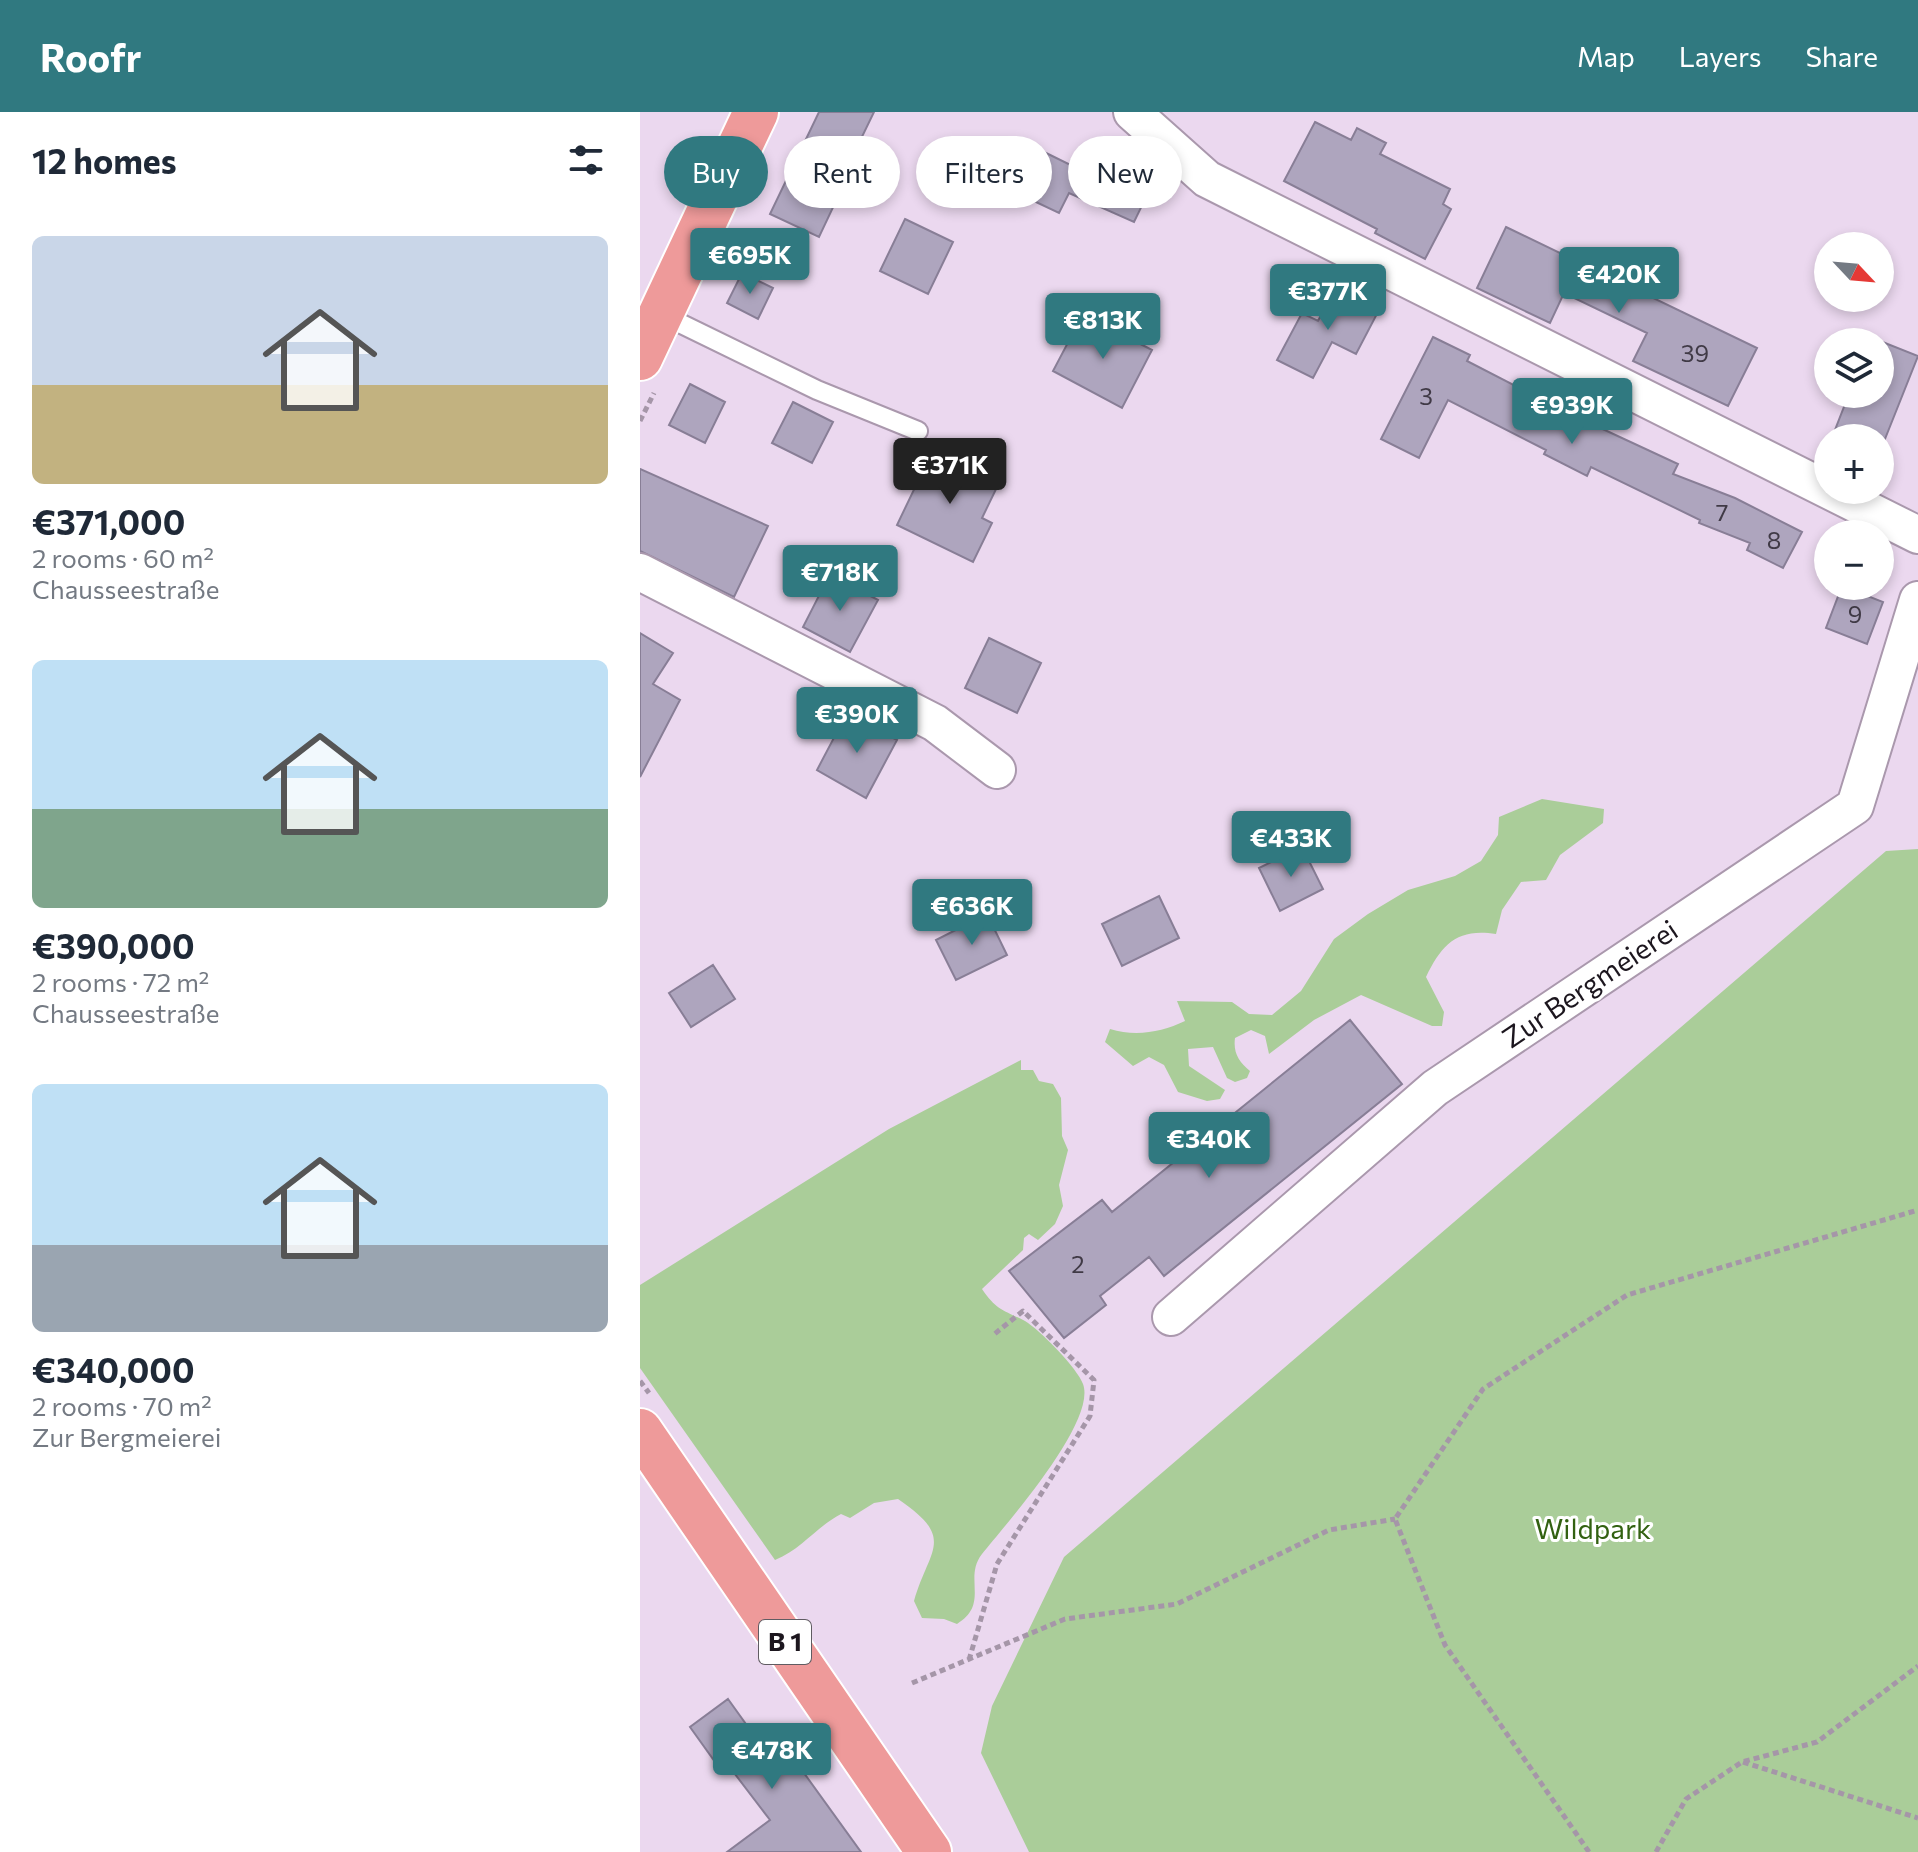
<!DOCTYPE html>
<meta charset="utf-8">
<style>
:root{--surface:#fff;--page:#f6f6f7;--text:#1f2937;--muted:#747a83;--accent:#307980}
body{margin:0;font-family:Commissioner,sans-serif;background:var(--page);color:var(--text);height:100vh;display:flex;flex-direction:column;font-size:30px;white-space:nowrap}
*{box-sizing:border-box;margin:0}
p{font-size:26px;color:var(--muted)}
.icon{flex:none;width:44px;height:44px;fill:none;stroke:currentColor;stroke-width:2;stroke-linecap:round;stroke-linejoin:round}
.map{position:relative;flex:1;overflow:hidden}
.drawer{display:flex;flex-direction:column;background:var(--surface);width:640px}
.drawer>*{flex:none}
.top-card{position:absolute;left:24px;top:24px;width:760px;height:72px;display:flex;gap:16px}
.needle{width:52px;rotate:116deg}
.buttons{position:absolute;left:1174px;top:120px;display:grid;gap:16px}
.buttons a{display:grid;place-items:center;width:80px;height:80px;border-radius:50%;background:var(--surface);box-shadow:0 4px 12px #0003;font-size:40px}
.price{position:absolute;translate:-50% -68px;padding:0 18px;border-radius:8px;background:var(--accent);color:#fff;font-size:26px;line-height:52px;filter:drop-shadow(0 2px 4px #0008)}
.price::after{content:'';position:absolute;left:50%;top:48px;width:24px;height:18px;margin-left:-12px;background:inherit;clip-path:polygon(0 0,100% 0,50% 100%)}
.price.current{background:#222;color:#fff}
ul{padding:0;list-style:none}
li{display:grid;align-content:center;gap:16px;height:424px;padding:0 32px}
li span{display:grid;place-items:center;height:248px;border-radius:12px;color:#555}
li>.icon{margin-inline-start:auto}
span .icon{width:144px;height:144px;fill:#fffc;stroke-width:1}
li b{font-size:34px}
h2{display:flex;justify-content:space-between;align-items:center;height:96px;padding:0 32px;font-size:34px}
.chip{padding:0 28px;border-radius:36px;background:var(--surface);box-shadow:0 4px 12px #0003;font-size:28px;line-height:72px}
.chip.current{background:var(--accent);color:#fff}
header{display:flex;align-items:center;gap:48px;box-sizing:border-box;height:112px;padding:0 40px;background:var(--accent);color:#fff}
header strong{font-size:38px}
nav{display:flex;gap:44px;margin-inline-start:auto;font-size:28px}
main{display:flex;flex:1;min-height:0}
.map>svg:first-child{display:block}
</style>
<header>
<strong>Roofr</strong>
<nav><a>Map</a><a>Layers</a><a>Share</a></nav>
</header>
<main>
<section class="drawer">
<h2>12 homes<svg class="icon" aria-label="filters" viewBox="0 0 24 24"><path d="M4 7h16M4 17h16"/><circle cx="9" cy="7" r="2"/><circle cx="15" cy="17" r="2"/></svg></h2>
<ul>
<li><span style="background:linear-gradient(#c9d6e8 60%,#c2b280 0)"><svg class="icon" aria-label="home" viewBox="0 0 24 24"><path d="M3 11l9-7 9 7M6 9v11h12V9"/></svg></span><div><b>€371,000</b><p>2 rooms · 60 m²</p><p>Chausseestraße</p></div></li>
<li><span style="background:linear-gradient(#bfe0f5 60%,#7fa58c 0)"><svg class="icon" aria-label="home" viewBox="0 0 24 24"><path d="M3 11l9-7 9 7M6 9v11h12V9"/></svg></span><div><b>€390,000</b><p>2 rooms · 72 m²</p><p>Chausseestraße</p></div></li>
<li><span style="background:linear-gradient(#bfe0f5 65%,#9aa5b1 0)"><svg class="icon" aria-label="home" viewBox="0 0 24 24"><path d="M3 11l9-7 9 7M6 9v11h12V9"/></svg></span><div><b>€340,000</b><p>2 rooms · 70 m²</p><p>Zur Bergmeierei</p></div></li>
</ul>
</section>
<div class="map">
<svg width="1278" height="1740" viewBox="0 0 1278 1740">
<rect width="100%" height="100%" fill="#ebd8ef"/>
<path fill="#aacd99" d="M902 687 964 697 963 711 920 743 906 768 881 770 862 798 856 822C817 816 802 832 786 865L804 900 802 914H792L721 883 674 908 629 942 625 924 611 918 595 926C593 941 599 950 610 959L607 966 595 970 587 966 573 935 548 937 549 954 585 978 580 987 567 989 538 980 524 953 509 945 493 954 465 930 470 917C496 925 522 920 545 909L537 889 592 890 609 902 632 903 661 879 694 827 728 802 768 778 815 764 841 749 858 723 859 705Z
M1278 737V1740H389L341 1641 352 1594 424 1445 1246 739Z
M381 948V958H393L399 969 413 972 421 986 422 1024 428 1038 419 1073 423 1094 415 1112 398 1128 389 1122 384 1126 383 1138 342 1177C357 1199 364 1198 385 1209 400 1218 438 1257 443 1272 457 1309 367 1411 342 1442 323 1466 350 1492 317 1512L304 1507 282 1506 274 1489C289 1436 317 1427 258 1387L234 1391 210 1406 201 1402C176 1415 162 1437 135 1448L0 1256V1173L249 1017Z"/>
<path fill="#aea5be" stroke="#887e96" stroke-width="2" d="M179 0H234L201 68 205 70 179 125 130 102Z
M675 10 711 28 717 16 746 31 740 42 810 77 803 92 811 97 785 147 735 121 737 117 644 69Z
M398 37 471 73 475 64 509 79 494 110 429 81 419 101 377 81Z
M265 107 313 130 288 182 240 159Z
M866 115 1117 236 1088 294 993 249 1007 221 924 181 910 211 837 176Z
M102 161 133 176 118 207 87 191Z
M696 175 739 198 716 242 692 230 673 266 637 248 662 201 678 209Z
M443 202 512 238 482 296 413 259Z
M793 225 830 243 827 249 926 300 1038 352 1033 362 1095 386 1162 420 1143 456 1107 438 1110 431 1059 411 1060 408 951 355 947 364 904 342 906 338 808 288 779 346 741 327Z
M1240 229 1278 244 1241 337 1240 326H1216L1195 318 1209 282H1240Z
M50 272 85 290 65 331 29 313Z
M153 290 193 310 172 351 132 331Z
M293 338 359 371 342 406 352 411 333 450 257 413Z
M0 357 128 414 94 485 0 439Z
M190 462 238 488 210 540 163 515Z
M1202 474 1243 490 1227 532 1186 516Z
M0 521 33 541 13 572 40 588 0 665Z
M349 526 401 551 377 601 325 576Z
M207 601 257 628 226 686 177 658Z
M662 735 683 777 640 799 619 756Z
M519 784 539 826 482 854 462 812Z
M347 802 367 843 316 868 296 828Z
M73 853 95 887 51 915 29 881Z
M710 908 762 972 524 1164 509 1145 460 1184 466 1193 424 1226 369 1159 462 1088 472 1100Z
M88 1587 141 1661 156 1650 221 1740H87L130 1708 85 1649 78 1654 50 1615Z"/>
<g fill="none" stroke-linecap="round" stroke-linejoin="round">
<g stroke="#aa98ad" stroke-width="22">
<path id="service" d="M21 202 177 278 278 319"/>
</g>
<g stroke="#aa98ad" stroke-width="40">
<path id="minor" d="M492 0 567 67 1278 423
M0 460 295 611 357 658
M531 1205 795 976 1215 694 1278 488"/>
</g>
<g stroke="#fff" stroke-width="48">
<path id="primary" d="M0 246 116 0
M0 1319 289 1740"/>
</g>
<path stroke="#a596a8" stroke-width="5" stroke-dasharray="6 4" stroke-linecap="butt" d="M0 309 14 281
M0 1269 9 1281
M329 1548 357 1452 450 1304 454 1268 383 1199 352 1224
M272 1571 425 1507 537 1492 689 1418 755 1407
M1103 1650 1278 1706
M949 1740 805 1533 755 1407 843 1277 987 1183 1278 1098
M1016 1740 1046 1687 1102 1650 1177 1630 1278 1554"/>
<use href="#service" stroke="#fff" stroke-width="18"/>
<use href="#minor" stroke="#fff" stroke-width="36"/>
<use href="#primary" stroke="#ee9a9a" stroke-width="44"/>
</g>
<g text-anchor="middle" stroke-width="6" stroke-linejoin="round" paint-order="stroke">
<g font-size="24" fill="#403a46">
<text x="1055" y="250">39</text>
<text x="786" y="293">3</text>
<text x="1082" y="409">7</text>
<text x="1134" y="437">8</text>
<text x="1215" y="511">9</text>
<text x="438" y="1161">2</text>
</g>
<rect fill="#fff" stroke="#605c62" stroke-width="2" x="119" y="1508" width="52" height="44" rx="6"/>
<g font-size="26" font-weight="bold" fill="#1c161e">
<text x="145" y="1539">B 1</text>
</g>
<g font-size="28" fill="#1c161e" stroke="#fff">
<text transform="translate(950 872) rotate(-34)" y="10">Zur Bergmeierei</text>
</g>
<g font-size="28" fill="#326111" stroke="#fff">
<text x="953" y="1427">Wildpark</text>
</g>
</g>
</svg>
<div class="buttons">
<a><svg class="needle" viewBox="-14 -14 28 28"><path d="M0-13l5 13h-10z" fill="#e53935"/><path d="M0 13l5-13h-10z" fill="#747a83"/></svg></a>
<a><svg class="icon" aria-label="layers" viewBox="0 0 24 24"><path d="M12 4l9 5-9 5-9-5zM3 14l9 5 9-5"/></svg></a>
<a>+</a>
<a>−</a>
</div>
<b class="price" style="left:110px;top:184px">€695K</b>
<b class="price" style="left:979px;top:203px">€420K</b>
<b class="price" style="left:688px;top:220px">€377K</b>
<b class="price" style="left:463px;top:249px">€813K</b>
<b class="price" style="left:932px;top:334px">€939K</b>
<b class="price current" style="left:310px;top:394px">€371K</b>
<b class="price" style="left:200px;top:501px">€718K</b>
<b class="price" style="left:217px;top:643px">€390K</b>
<b class="price" style="left:651px;top:767px">€433K</b>
<b class="price" style="left:332px;top:835px">€636K</b>
<b class="price" style="left:569px;top:1068px">€340K</b>
<b class="price" style="left:132px;top:1679px">€478K</b>
<div class="top-card">
<a class="chip current">Buy</a>
<a class="chip">Rent</a>
<a class="chip">Filters</a>
<a class="chip">New</a>
</div>
</div>
</main>
